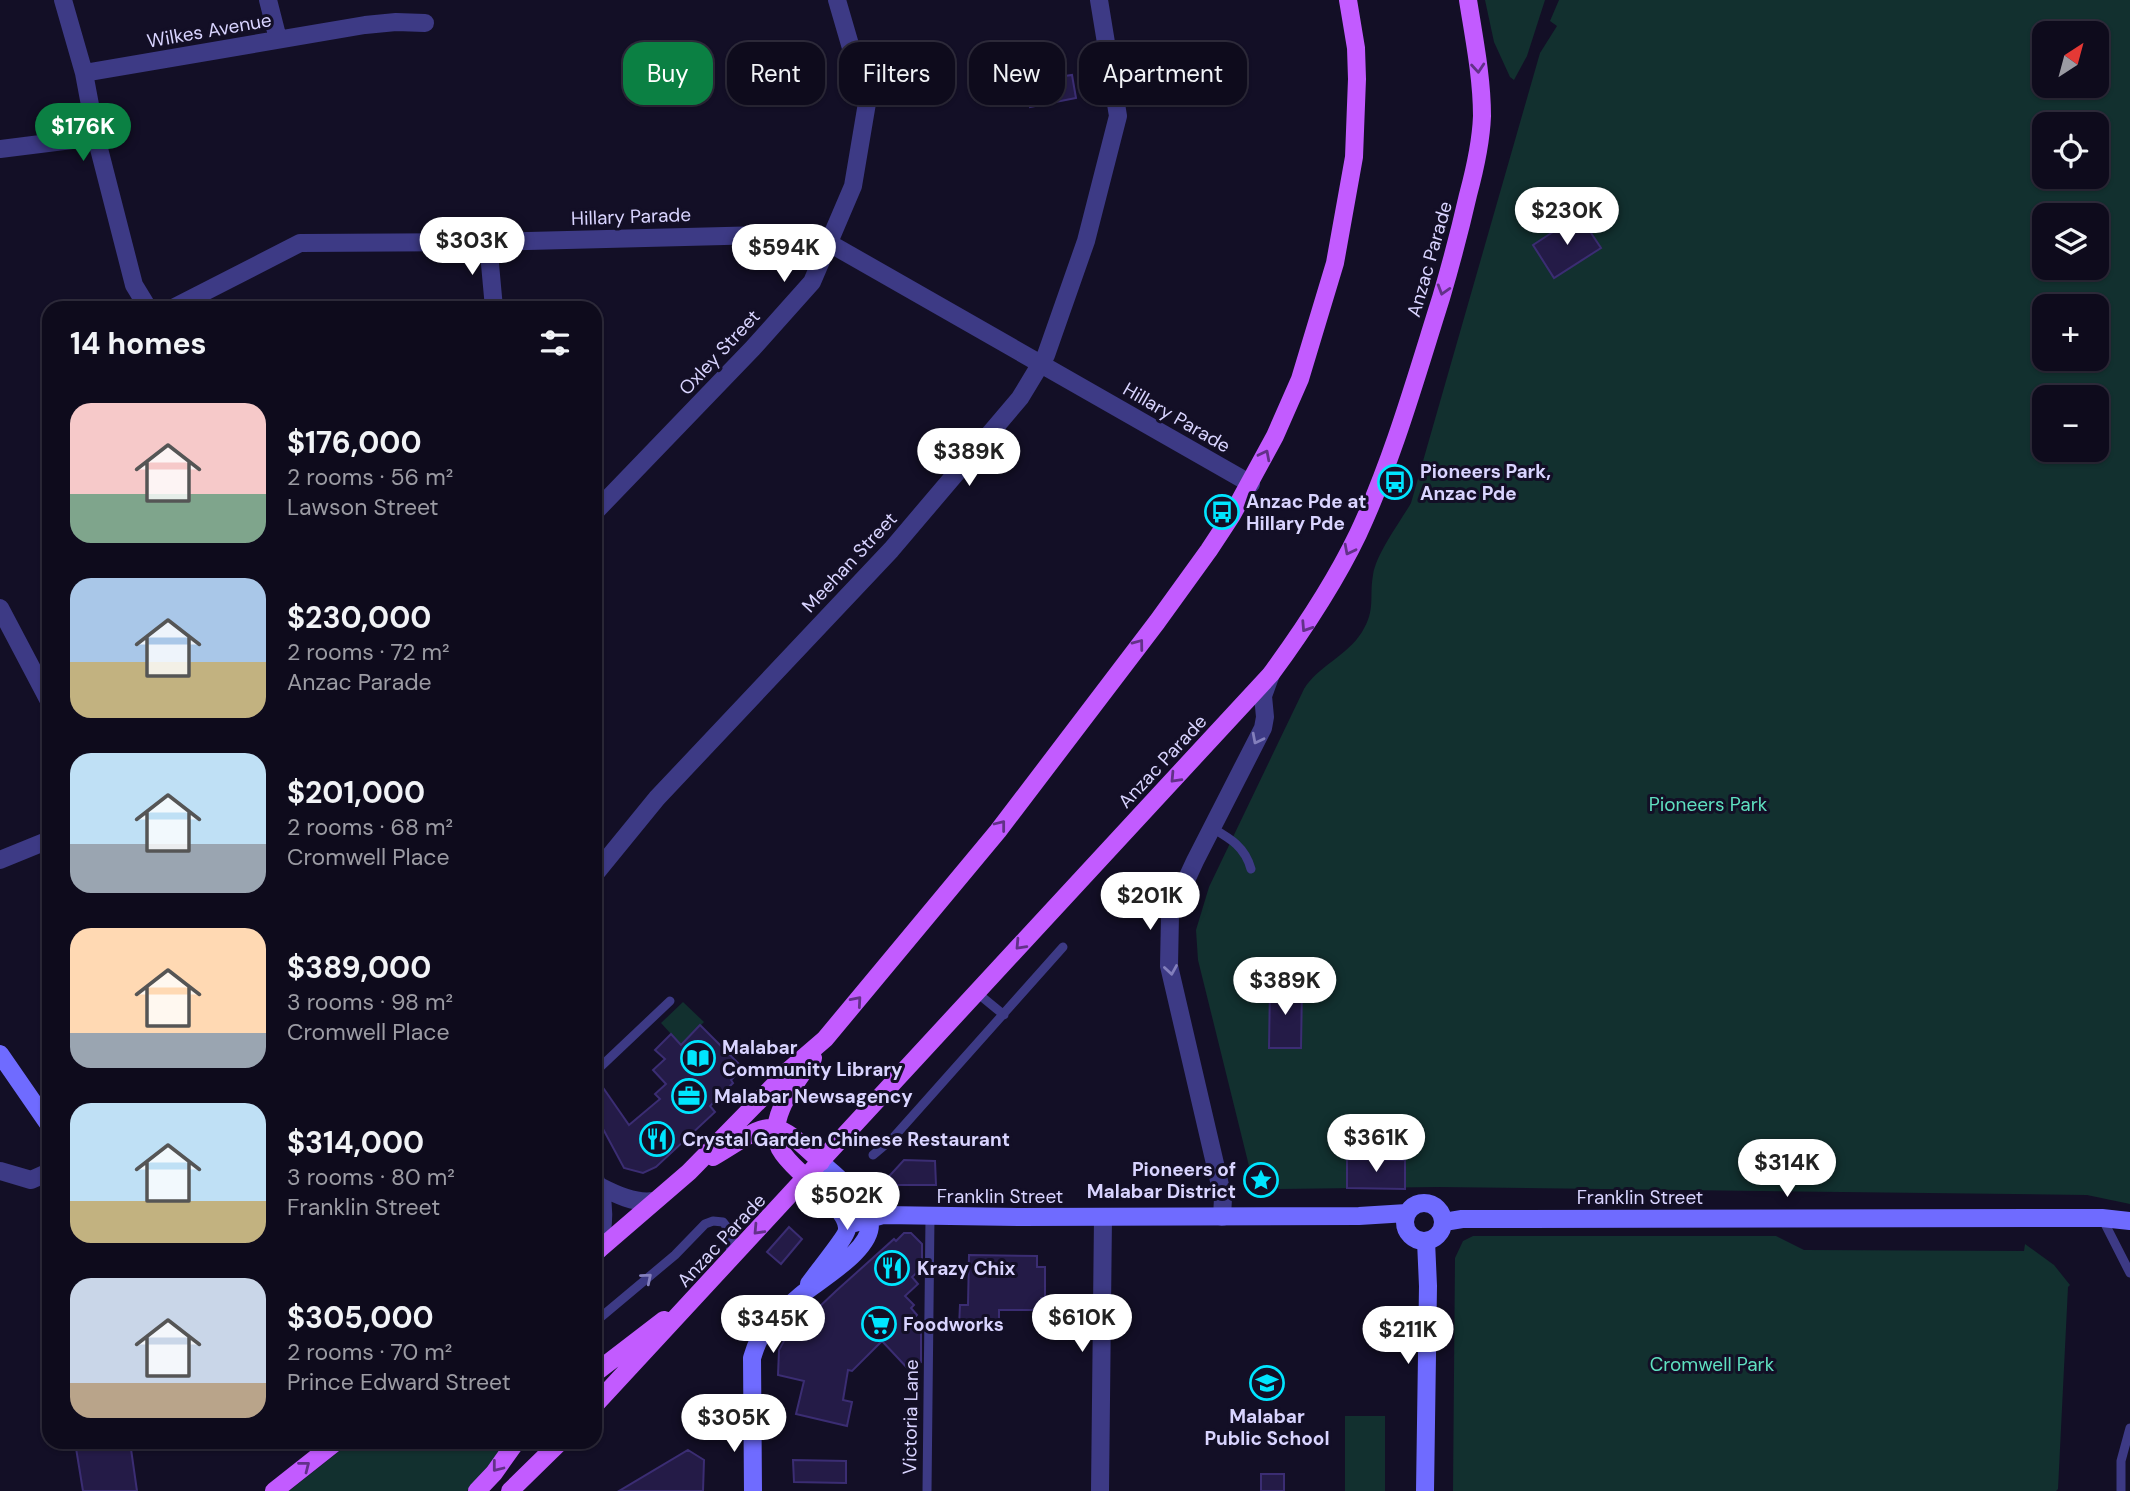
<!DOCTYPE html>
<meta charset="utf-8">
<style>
:root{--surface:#0e0b1c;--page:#171425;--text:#f1f3f6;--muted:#9b9ba3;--line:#2e2b3b;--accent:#0b8043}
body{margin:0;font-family:"DM Sans",sans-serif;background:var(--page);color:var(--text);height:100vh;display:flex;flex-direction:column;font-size:26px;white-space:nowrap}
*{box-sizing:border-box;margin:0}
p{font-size:23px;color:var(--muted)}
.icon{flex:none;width:38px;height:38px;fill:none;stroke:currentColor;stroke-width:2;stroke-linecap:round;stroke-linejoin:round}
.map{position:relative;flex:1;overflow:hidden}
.details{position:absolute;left:42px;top:301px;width:560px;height:1148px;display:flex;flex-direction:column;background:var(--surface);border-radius:21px;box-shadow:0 2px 5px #0004,0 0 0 2px var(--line)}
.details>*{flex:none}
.top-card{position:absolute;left:623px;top:42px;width:665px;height:63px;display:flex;gap:14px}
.needle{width:46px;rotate:36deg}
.fabs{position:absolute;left:2032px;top:21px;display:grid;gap:14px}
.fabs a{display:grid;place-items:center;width:77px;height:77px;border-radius:14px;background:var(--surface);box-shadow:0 2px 5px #0004,0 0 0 2px var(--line);font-size:35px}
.price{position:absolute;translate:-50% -60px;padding:0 16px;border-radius:24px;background:#fff;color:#222;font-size:23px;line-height:46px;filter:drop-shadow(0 2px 4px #0008)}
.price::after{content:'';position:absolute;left:50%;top:42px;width:21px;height:16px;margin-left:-10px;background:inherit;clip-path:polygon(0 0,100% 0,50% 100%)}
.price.current{background:var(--accent);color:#fff}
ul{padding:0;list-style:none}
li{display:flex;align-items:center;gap:21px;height:175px;padding:0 28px}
li span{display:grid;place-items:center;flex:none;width:196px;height:140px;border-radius:21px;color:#555}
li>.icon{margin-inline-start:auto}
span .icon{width:84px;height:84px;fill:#fffc;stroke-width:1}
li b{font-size:30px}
h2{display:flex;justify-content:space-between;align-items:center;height:84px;padding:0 28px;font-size:30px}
.pill{padding:0 24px;border-radius:21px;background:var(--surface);box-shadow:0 2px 5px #0004,0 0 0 2px var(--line);font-size:24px;line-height:63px}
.pill.current{background:var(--accent);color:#fff}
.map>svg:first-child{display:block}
</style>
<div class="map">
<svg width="2130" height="1491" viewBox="0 0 2130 1491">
<rect width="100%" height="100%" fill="#130f26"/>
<path fill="#12302f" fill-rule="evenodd" d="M1485 0H1545L1527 56 1514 80 1510 77 1494 42Z
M1559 0H2130V1204L2087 1195 1438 1187 1279 1189 1249 1166 1198 960 1196 930 1209 887 1304 689C1318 666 1347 656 1362 632 1376 609 1369 598 1373 575 1376 554 1400 522 1411 503L1540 53 1557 26 1550 21ZM2044 33H2096V86H2044ZM2044 124H2096V177H2044ZM2044 215H2096V268H2044ZM2044 306H2096V359H2044ZM2044 397H2096V450H2044Z
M683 1002 704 1022 681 1045 661 1023Z
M1473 1236H1776L1804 1250 2024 1251 2025 1244 2054 1265 2070 1285 2068 1287 2058 1489 2056 1491H1453L1455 1258 1463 1241Z
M1345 1416H1385V1491H1345Z
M351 1442H508L467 1491H289Z"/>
<path fill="#241b47" stroke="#3b2d73" stroke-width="2" d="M1054 58 1058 77 1072 75 1076 98 1030 107 1025 79 1008 83 1005 68Z
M1579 215 1601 248 1554 278 1533 245Z
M1270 985 1302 986 1301 1048H1269Z
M700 1025 743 1068 731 1080 733 1083 710 1106 715 1112 656 1167 643 1173 624 1168 595 1114V1079H597L629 1125 660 1099 655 1094 666 1084 653 1070 665 1059 655 1050 671 1034 681 1045Z
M1347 1159 1405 1160V1189L1347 1188Z
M904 1160 935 1161 936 1185H881Z
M789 1227 802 1239 781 1264 767 1252Z
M904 1233H911L922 1244V1268L912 1277 918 1284 905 1296 914 1305 911 1308 917 1315 911 1321 921 1333V1362L911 1372 882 1341 852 1371 848 1370 843 1400 852 1402 847 1426 796 1414 804 1381 778 1375 779 1350 785 1339 836 1291 894 1239 896 1241Z
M969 1255 1037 1256V1267H1045V1298H1041V1310H999V1327H959L960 1305H968Z
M75 1442H130L137 1491H83Z
M688 1450 704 1460 703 1491H619Z
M793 1460 846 1461V1483L794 1482Z
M1261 1474H1284V1491H1261Z"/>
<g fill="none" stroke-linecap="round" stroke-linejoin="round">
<path stroke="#3d3a85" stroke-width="9" d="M1212 828C1231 839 1245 847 1251 869
M976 992 1004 1015
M595 1072 670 1001
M873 1155 892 1139 1063 947
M2102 1218 2130 1273
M595 1322 675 1255 705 1224 713 1221 723 1222 733 1235 730 1253
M927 1491 930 1217
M2121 1491V1461L2130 1428"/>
<path stroke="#3d3a85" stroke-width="18" d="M63 0 84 73 96 137 134 285 148 308
M268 0 278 39
M84 73 365 25 396 22 425 23
M0 149 96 137
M488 242 494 308
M173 308 300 243 488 242 801 234 829 243 1251 484
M595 512 753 348 812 282 853 186 867 103 837 0
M0 608 49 701
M0 860 49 840
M595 874 657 798 891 550 1020 398 1046 355 1086 241 1118 116 1099 0
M0 1171 31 1180 49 1172
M595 1179C607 1201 604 1227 598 1251
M599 1186C615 1194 635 1204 654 1201
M1222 1217 1223 1198 1169 966 1170 915 1195 861 1263 728 1265 717 1263 696 1271 674
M1100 1491 1103 1217"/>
<path stroke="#6f6bff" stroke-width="18" d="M0 1054 49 1125
M806 1178C818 1189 848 1212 847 1229 847 1236 816 1274 809 1284
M1405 1222a19 19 0 1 1 38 0a19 19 0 1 1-38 0Z
M1444 1222 1462 1219 2102 1218 2130 1221
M847 1225 883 1215 1019 1217 1359 1216 1407 1213
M753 1491 752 1358C755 1349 757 1341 763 1333 773 1320 788 1306 801 1295 819 1280 878 1247 869 1219 863 1196 837 1178 821 1162
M1425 1491 1428 1286 1426 1241"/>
<path stroke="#c25bff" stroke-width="18" d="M713 1157C769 1124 769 1111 821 1162
M806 1178C797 1169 786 1160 780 1149 765 1118 797 1082 813 1058
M595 1253 689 1172 789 1070 825 1039 998 831 1157 622 1209 550 1232 515 1275 436 1300 379 1335 263 1354 157 1357 79 1356 48 1348 0
M595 1373 664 1320
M595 1405 1271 674C1304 629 1334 584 1358 534 1393 459 1416 377 1441 298 1451 264 1460 230 1468 195 1475 169 1481 143 1482 116 1482 78 1474 38 1468 0
M274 1491 336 1442
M477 1491 494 1473 516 1442
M510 1491 560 1442"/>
</g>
<defs><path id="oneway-chevron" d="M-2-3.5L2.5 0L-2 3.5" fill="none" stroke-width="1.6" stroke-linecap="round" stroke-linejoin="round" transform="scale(1.75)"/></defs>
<g stroke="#623188">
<use href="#oneway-chevron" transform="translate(1478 68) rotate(85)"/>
<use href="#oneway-chevron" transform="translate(1443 290) rotate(107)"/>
<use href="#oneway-chevron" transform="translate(1265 455) rotate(-63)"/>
<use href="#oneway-chevron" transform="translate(1349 550) rotate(117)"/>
<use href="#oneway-chevron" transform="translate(1306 627) rotate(123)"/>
<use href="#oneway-chevron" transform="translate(1139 644) rotate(-53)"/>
<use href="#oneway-chevron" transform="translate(1175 778) rotate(133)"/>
<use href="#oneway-chevron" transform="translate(1001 825) rotate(-52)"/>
<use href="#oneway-chevron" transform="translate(1020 945) rotate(133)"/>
<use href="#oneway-chevron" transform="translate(857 1001) rotate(-49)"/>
<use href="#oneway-chevron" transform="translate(758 1230) rotate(133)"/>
<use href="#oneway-chevron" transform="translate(305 1466) rotate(-38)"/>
<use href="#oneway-chevron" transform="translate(497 1467) rotate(128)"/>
</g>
<g stroke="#837fbc">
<use href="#oneway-chevron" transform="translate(1257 739) rotate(117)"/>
<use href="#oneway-chevron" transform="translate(1171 970) rotate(81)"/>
<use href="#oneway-chevron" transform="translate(647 1278) rotate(-40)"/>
</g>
<defs>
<g id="bus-ring" transform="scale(1.75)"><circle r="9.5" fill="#130f26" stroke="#00e5ff" stroke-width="1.5"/><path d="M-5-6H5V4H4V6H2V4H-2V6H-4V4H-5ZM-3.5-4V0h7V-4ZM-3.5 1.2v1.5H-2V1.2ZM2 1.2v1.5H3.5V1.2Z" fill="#00e5ff"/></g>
<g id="library-ring" transform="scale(1.75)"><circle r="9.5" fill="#130f26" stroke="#00e5ff" stroke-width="1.5"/><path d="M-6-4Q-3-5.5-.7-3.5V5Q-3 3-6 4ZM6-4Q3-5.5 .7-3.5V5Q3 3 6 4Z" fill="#00e5ff"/></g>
<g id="office-ring" transform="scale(1.75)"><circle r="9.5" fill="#130f26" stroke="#00e5ff" stroke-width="1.5"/><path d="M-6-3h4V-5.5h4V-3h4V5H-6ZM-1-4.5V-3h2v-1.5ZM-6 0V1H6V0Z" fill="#00e5ff"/></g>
<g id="restaurant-ring" transform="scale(1.75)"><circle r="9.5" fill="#130f26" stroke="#00e5ff" stroke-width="1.5"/><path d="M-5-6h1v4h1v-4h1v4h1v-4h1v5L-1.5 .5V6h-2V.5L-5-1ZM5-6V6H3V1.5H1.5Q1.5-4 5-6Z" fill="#00e5ff"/></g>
<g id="sight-ring" transform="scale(1.75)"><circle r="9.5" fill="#130f26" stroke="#00e5ff" stroke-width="1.5"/><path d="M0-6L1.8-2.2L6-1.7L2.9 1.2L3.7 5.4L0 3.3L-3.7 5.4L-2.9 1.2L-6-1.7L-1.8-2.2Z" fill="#00e5ff"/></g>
<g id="supermarket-ring" transform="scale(1.75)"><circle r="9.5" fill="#130f26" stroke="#00e5ff" stroke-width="1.5"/><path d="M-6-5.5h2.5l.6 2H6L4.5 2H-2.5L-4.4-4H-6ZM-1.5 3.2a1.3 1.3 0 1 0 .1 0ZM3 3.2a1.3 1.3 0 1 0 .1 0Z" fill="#00e5ff"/></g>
<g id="school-ring" transform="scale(1.75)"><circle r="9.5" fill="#130f26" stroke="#00e5ff" stroke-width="1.5"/><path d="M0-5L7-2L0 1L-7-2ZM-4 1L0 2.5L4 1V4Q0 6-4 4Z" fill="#00e5ff"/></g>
</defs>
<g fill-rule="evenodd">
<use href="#bus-ring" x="1395" y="482"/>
<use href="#bus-ring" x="1222" y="512"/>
<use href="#library-ring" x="698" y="1058"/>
<use href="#office-ring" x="689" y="1096"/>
<use href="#restaurant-ring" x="657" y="1139"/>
<use href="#sight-ring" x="1261" y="1180"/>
<use href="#restaurant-ring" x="892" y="1268"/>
<use href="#supermarket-ring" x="879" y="1324"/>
<use href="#school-ring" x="1267" y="1383"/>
</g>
<g text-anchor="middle" stroke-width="6" stroke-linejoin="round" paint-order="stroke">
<g font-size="19" fill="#d9d4ff" stroke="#130f26">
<text transform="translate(209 30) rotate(-10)" y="7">Wilkes Avenue</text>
<text transform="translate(631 216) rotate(-2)" y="7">Hillary Parade</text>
<text transform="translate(1429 259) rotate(-74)" y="7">Anzac Parade</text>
<text transform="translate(719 352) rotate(-47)" y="7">Oxley Street</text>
<text transform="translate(1177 417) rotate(30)" y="7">Hillary Parade</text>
<text transform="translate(849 562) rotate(-47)" y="7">Meehan Street</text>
<text transform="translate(1162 761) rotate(-47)" y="7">Anzac Parade</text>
<text x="1000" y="1203">Franklin Street</text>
<text x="1640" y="1204">Franklin Street</text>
<text transform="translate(721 1240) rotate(-47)" y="7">Anzac Parade</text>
<text transform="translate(910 1417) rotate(-89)" y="7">Victoria Lane</text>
</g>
<g font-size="19" font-weight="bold" fill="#d9d4ff" stroke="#130f26" text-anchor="start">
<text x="1420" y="478">Pioneers Park,<tspan x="1420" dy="22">Anzac Pde</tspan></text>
<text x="1246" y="508">Anzac Pde at<tspan x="1246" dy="22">Hillary Pde</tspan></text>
<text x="722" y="1054">Malabar<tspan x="722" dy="22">Community Library</tspan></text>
<text x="714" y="1103">Malabar Newsagency</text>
<text x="682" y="1146">Crystal Garden Chinese Restaurant</text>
<text x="1236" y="1176" text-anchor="end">Pioneers of<tspan x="1236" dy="22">Malabar District</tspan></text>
<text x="917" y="1275">Krazy Chix</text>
<text x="903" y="1331">Foodworks</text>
<text x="1267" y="1423" text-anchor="middle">Malabar<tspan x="1267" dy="22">Public School</tspan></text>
</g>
<g font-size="19" fill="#5fe0c0" stroke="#130f26">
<text x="1708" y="811">Pioneers Park</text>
<text x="1712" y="1371">Cromwell Park</text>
</g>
</g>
</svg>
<div class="fabs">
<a><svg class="needle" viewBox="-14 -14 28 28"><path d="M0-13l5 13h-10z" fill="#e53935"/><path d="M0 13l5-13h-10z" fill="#9b9ba3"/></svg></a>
<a><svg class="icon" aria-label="locate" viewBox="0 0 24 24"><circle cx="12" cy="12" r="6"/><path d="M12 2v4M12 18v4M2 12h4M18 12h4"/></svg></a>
<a><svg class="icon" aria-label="layers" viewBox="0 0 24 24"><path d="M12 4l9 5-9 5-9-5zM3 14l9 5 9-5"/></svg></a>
<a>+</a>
<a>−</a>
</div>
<b class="price current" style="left:83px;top:163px">$176K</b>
<b class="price" style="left:1567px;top:247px">$230K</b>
<b class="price" style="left:472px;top:277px">$303K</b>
<b class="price" style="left:784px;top:284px">$594K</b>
<b class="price" style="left:969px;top:488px">$389K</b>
<b class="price" style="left:1150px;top:932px">$201K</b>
<b class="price" style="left:1285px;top:1017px">$389K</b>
<b class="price" style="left:1376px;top:1174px">$361K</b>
<b class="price" style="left:1787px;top:1199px">$314K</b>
<b class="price" style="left:847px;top:1232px">$502K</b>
<b class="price" style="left:1082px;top:1354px">$610K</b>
<b class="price" style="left:773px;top:1355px">$345K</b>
<b class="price" style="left:1408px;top:1366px">$211K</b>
<b class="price" style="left:734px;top:1454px">$305K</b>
<div class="top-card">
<a class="pill current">Buy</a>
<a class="pill">Rent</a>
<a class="pill">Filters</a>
<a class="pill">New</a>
<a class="pill">Apartment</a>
</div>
<section class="details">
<h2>14 homes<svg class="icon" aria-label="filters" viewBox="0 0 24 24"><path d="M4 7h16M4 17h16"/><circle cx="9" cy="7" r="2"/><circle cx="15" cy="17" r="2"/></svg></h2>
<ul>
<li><span style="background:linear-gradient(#f6c9c9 65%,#7fa58c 0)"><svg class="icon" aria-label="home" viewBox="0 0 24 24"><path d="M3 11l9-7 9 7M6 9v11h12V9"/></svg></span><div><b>$176,000</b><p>2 rooms · 56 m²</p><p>Lawson Street</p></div></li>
<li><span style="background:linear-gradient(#a9c7e8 60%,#c2b280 0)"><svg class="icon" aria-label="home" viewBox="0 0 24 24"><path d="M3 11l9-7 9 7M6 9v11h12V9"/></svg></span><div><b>$230,000</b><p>2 rooms · 72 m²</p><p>Anzac Parade</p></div></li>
<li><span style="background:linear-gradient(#bfe0f5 65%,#9aa5b1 0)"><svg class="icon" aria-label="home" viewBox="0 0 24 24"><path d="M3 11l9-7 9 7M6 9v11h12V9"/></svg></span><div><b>$201,000</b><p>2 rooms · 68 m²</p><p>Cromwell Place</p></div></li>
<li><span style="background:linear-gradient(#ffd9b3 75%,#9aa5b1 0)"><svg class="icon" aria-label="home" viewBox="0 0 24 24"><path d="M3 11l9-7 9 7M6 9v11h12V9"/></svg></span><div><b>$389,000</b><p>3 rooms · 98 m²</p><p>Cromwell Place</p></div></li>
<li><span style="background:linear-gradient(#bfe0f5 70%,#c2b280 0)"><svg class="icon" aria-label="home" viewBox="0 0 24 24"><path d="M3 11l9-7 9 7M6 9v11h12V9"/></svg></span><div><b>$314,000</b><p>3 rooms · 80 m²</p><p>Franklin Street</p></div></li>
<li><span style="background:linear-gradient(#c9d6e8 75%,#b9a48a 0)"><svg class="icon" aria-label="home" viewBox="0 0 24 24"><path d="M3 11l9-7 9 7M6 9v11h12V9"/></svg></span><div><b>$305,000</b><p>2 rooms · 70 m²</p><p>Prince Edward Street</p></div></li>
</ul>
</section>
</div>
